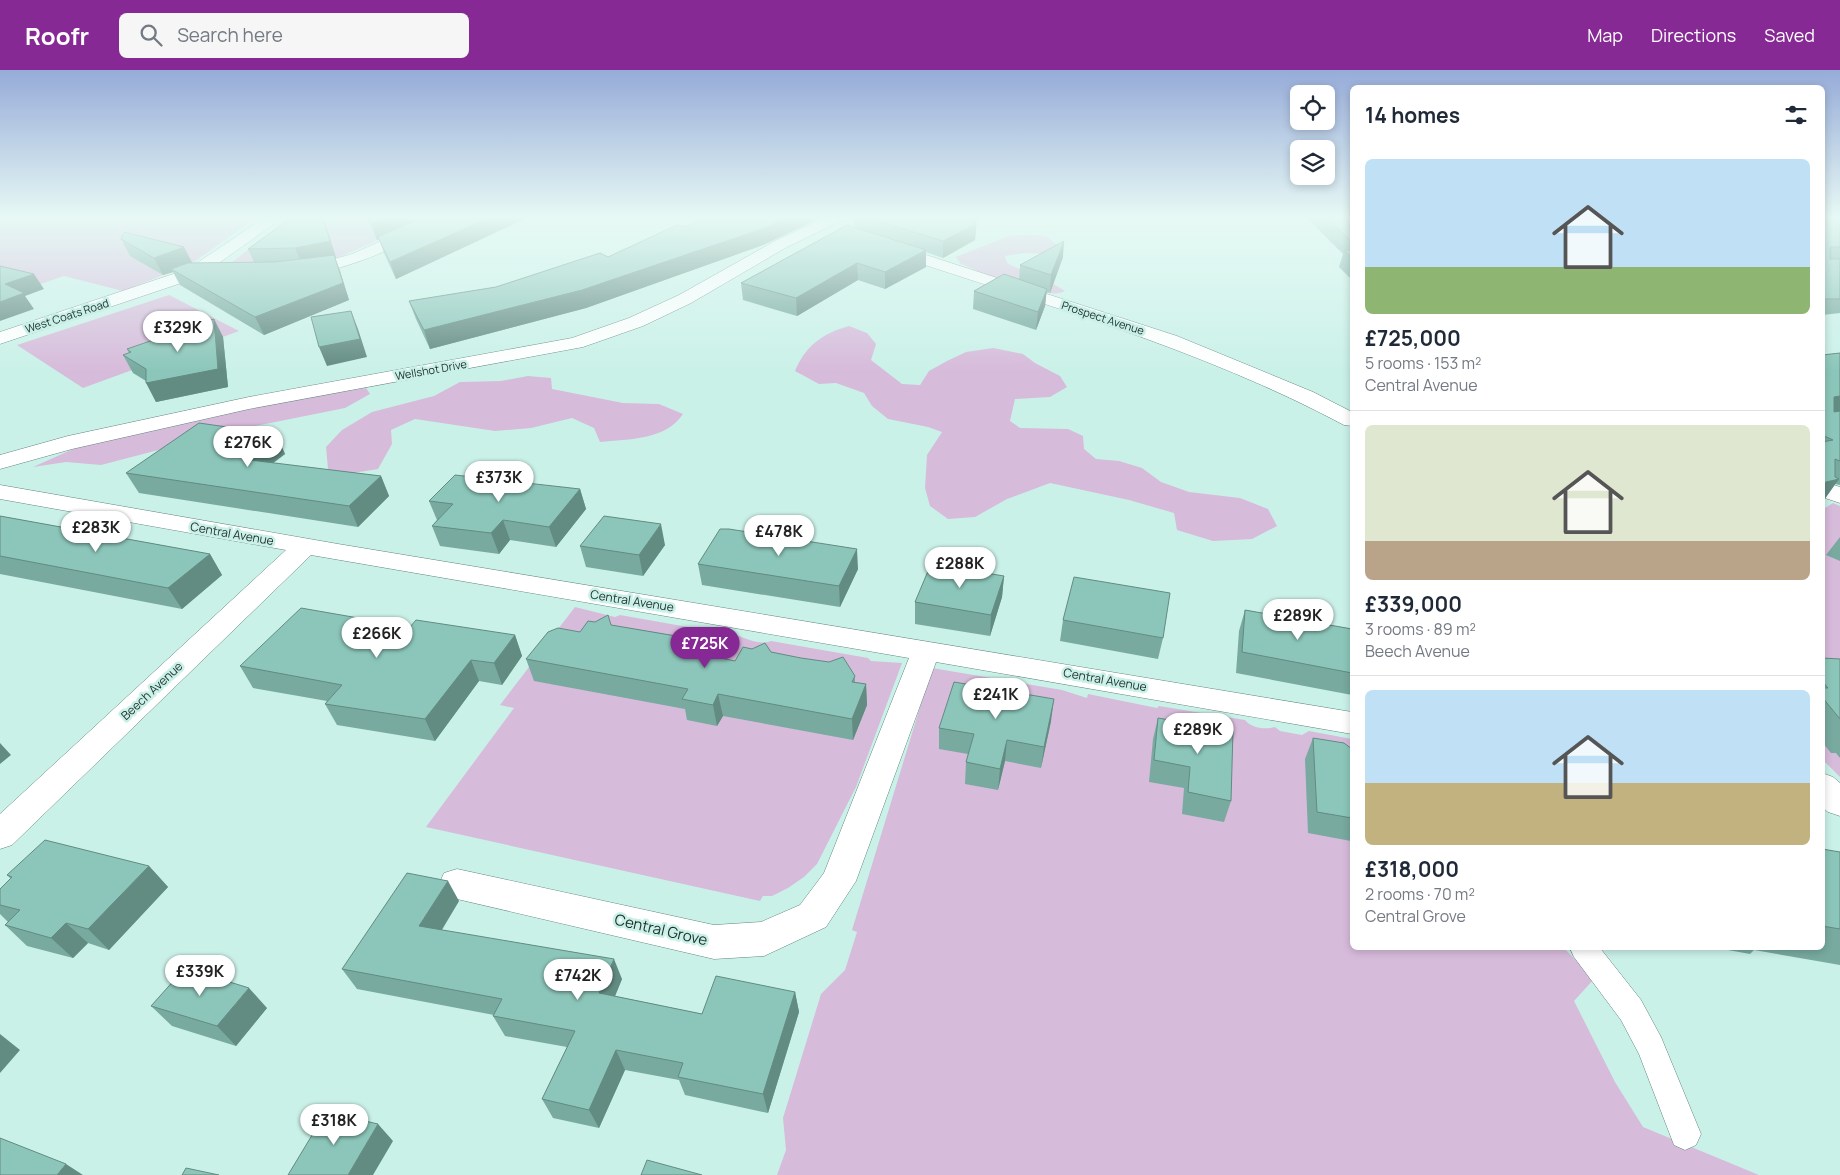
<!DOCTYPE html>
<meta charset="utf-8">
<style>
:root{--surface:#fff;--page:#f6f6f7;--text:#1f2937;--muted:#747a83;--line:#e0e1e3;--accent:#862994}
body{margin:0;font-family:Manrope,sans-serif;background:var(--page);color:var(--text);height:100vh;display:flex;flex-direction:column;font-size:19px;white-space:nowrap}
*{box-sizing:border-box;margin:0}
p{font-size:16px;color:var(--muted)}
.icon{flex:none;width:28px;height:28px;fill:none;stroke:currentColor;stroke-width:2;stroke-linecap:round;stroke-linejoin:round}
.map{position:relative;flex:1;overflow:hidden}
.panel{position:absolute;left:1350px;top:15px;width:475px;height:865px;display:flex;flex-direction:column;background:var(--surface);border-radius:8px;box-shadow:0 2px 8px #0003}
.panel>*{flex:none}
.tools{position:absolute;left:1290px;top:15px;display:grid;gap:10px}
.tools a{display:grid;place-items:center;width:45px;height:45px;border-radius:8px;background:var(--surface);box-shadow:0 2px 8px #0003;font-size:25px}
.price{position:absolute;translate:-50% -42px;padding:0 11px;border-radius:18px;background:#fff;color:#222;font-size:16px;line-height:32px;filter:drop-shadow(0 1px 2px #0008)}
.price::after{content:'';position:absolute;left:50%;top:30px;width:15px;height:11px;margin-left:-8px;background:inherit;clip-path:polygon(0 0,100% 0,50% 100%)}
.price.active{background:var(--accent);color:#fff}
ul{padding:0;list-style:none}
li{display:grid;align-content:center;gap:10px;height:265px;padding:0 15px}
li+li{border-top:1px solid var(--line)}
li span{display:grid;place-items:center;height:155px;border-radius:8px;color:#555}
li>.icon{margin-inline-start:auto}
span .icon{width:90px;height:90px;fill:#fffc;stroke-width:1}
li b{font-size:21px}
h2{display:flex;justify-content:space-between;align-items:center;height:60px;padding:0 15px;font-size:21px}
header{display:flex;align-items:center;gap:30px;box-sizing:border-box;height:70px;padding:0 25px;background:var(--accent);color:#fff}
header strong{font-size:24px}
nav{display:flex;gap:28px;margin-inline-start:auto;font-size:18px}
.search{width:350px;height:45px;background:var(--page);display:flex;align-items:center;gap:12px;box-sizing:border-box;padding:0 18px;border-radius:8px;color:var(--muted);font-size:19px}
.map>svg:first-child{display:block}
</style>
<header>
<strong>Roofr</strong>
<div class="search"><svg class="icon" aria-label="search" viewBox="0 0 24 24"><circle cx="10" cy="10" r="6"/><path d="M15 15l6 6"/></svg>Search here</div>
<nav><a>Map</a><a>Directions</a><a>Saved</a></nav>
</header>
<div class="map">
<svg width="1840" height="1105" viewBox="0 0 1840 1105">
<rect width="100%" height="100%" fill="#caf1e8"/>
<path fill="#d7bbdb" d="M0 146H259L191 194 123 221 64 206 0 228Z
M291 146H433L328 192 231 193Z
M1029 165 1045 166 1057 174 1047 184 1024 183 1005 186 1007 193C1026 203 1048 209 1065 221 1047 232 981 202 961 194L956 187 1009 166Z
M169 225 239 261 83 318 17 275Z
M849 256 867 263 876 274 871 290 902 314 920 315 929 301 947 291 966 282 993 278 1023 284 1035 293 1060 306 1067 317 1050 327 1015 329 1010 351 1020 358 1068 359 1083 366 1084 379 1096 389 1119 391 1142 398 1161 412 1189 422 1240 428 1268 439 1277 456 1252 469 1213 471 1177 460 1174 443 1129 430 1050 413 1007 429 975 447 948 449 930 436 925 418 927 385 942 362 928 357 888 349 872 336 864 323 836 313 819 314 795 301C805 276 823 263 849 256Z
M528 306 551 308 552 319 623 333 659 334 683 344C666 370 629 369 600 372L594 358 572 348 531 358 495 361 415 349 391 360 392 374 378 399 347 404 328 399 326 377 342 360 372 342 434 326 460 312 501 311Z
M366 318 370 324 345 338 231 361 101 395 66 392 33 397 82 375 264 335Z
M1833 433 1840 436V707L1823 690 1822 440Z
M575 537 615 547 620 545 699 559C702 562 701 562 705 563 713 565 717 563 724 563 741 563 754 577 771 571L868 588 871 591 902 593 856 717 817 794 804 807 788 818 772 826H763L760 831 426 757 514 638 500 635Z
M932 598 1062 620 1087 628 1088 624 1157 638 1159 636 1245 650C1251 658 1265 660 1275 657L1280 661 1302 665 1309 661 1352 669V878H1564L1594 909 1574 931 1615 1012 1643 1057 1759 1105H777L786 1080 783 1048 821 924 845 900 857 862 852 860Z"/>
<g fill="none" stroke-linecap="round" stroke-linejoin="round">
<g stroke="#62867f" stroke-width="1">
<path id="lane" d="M1570 878H1600L1641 930 1661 967 1701 1064 1696 1075 1685 1080 1674 1075 1639 984 1621 950 1574 887Z"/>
</g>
<g stroke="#62867f" stroke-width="1">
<path id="street" d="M267 146H285L212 198 219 199 221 203 219 207 196 208 0 274V262L188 199Z
M437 146H457L454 149C404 173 357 198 301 206L295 205 293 201 295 197 320 193 352 184Z
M828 146H848L845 149 787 177 691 233 643 256 583 277 249 339 72 379 0 399V385L68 366 249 327 572 268 629 248 679 225 775 171Z
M892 174 1177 266 1313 322 1352 342V356L1344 355C1200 278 1041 234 886 182L884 179Z
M1822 411 1840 417V433L1822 427Z
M0 415 338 474 1352 642V664L936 592 856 811 826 857 764 886 714 889 457 829 444 825 439 814 444 803 457 799 714 855 761 852 800 835 824 803 909 588 311 485 12 775 0 779V744L286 480 0 429Z
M1822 703 1833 707 1840 713V746L1828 742 1822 737Z"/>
</g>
<use href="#lane" fill="#fff" fill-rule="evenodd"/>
<use href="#street" fill="#fff" fill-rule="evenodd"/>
</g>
<path fill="#78aaa0" d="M294 146 336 187 335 188 340 201 349 230 264 265 180 215 173 202 163 205 130 186 121 169 192 193 254 192 248 179Z
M366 146H531L396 209 384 183 379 169 377 170Z
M718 146H824L763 175 586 238 430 279 416 249 409 231 496 217 608 187 684 157 708 150Z
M851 146H967L977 148 975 170 943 188 926 182V197L885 219 858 210 797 246 743 230 741 213 856 158Z
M1305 146H1352V210L1339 197 1343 184Z
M1822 146H1840V243L1822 245Z
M1063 187 1050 223 1046 222 1045 236 1036 260 973 239 974 221 1019 210 1020 195Z
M214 249 223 267 228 317 156 332 146 311 133 303 123 285 129 283 127 279Z
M1840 283V415L1835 414 1824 430H1822V285Z
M276 364 285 384 273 393 381 406 389 426 358 457 139 423 126 403Z
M580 419 586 439 556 477 510 470 499 484 440 476 432 456 437 450 429 431Z
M0 446 210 484 222 505 182 539 0 504Z
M1840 467V491L1826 485Z
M665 475 643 506 586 497 580 476Z
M698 494 858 499 840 537 702 515Z
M1004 506 1002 527 990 566 915 554V532Z
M1245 540 1352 559V625L1236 603 1239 561Z
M1063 550 1163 568 1158 589 1060 571Z
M611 555 682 567 685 581 735 591 771 582 855 606V612L866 614 867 635 853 670 723 646 717 656 687 650 685 639 534 611 526 589Z
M410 557 515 565 522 586 502 615 479 611 435 671 337 655 325 634 327 631 253 618 240 596Z
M1822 588 1840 589V688L1836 683H1831L1822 672Z
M1158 648 1231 731 1224 752 1182 744 1184 718 1149 712 1153 669Z
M1051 651 1041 698 1005 691 998 720 965 714 966 692 968 684 939 679V658Z
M1313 668 1352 679V769L1351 771 1308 763 1305 689Z
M1822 779 1840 782V895L1754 880 1750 884 1717 878H1822Z
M149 796 168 817 109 880 88 873 73 888 27 876 5 855 8 852 0 844V819L11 809 7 805Z
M459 831 442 860 622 909 615 926 702 944 795 922 799 942 768 1043 685 1025 679 1010 625 1000 599 1058 553 1048 542 1029 567 977 505 966 493 946 494 945 357 919 342 899Z
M151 936 267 938 236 976 172 956Z"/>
<path fill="#628b82" d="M322 146H323L336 187 335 188 340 201 349 230 264 265 255 247 302 194 295 178Z
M390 146H437L424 149 377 170 372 154Z
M493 146H531L396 209 390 192Z
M790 146H824L763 175 586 238 430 279 424 260Z
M977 148 975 170 943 188V171L970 152Z
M1064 171 1063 187 1050 223 1051 205Z
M184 177 193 194 171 199 173 202 163 205 154 188Z
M926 180V197L885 219V202Z
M857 193 858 210 797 246 796 228Z
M34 204 44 219 25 226 34 239 0 251V232L5 214Z
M1047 219 1045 236 1036 260 1038 242Z
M351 241 358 259 367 287 327 296 319 277Z
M214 249 223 267 228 317 156 332 146 313Z
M1840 326V343L1822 345 1834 327Z
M276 364 285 384 252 409 242 389Z
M381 406 389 426 358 457 349 436Z
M1839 409 1824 430H1822V413Z
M580 419 586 439 556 477 549 457Z
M503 450 510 470 499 484 491 463Z
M661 454 665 475 643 506 639 485Z
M857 479 858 499 840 537 839 516Z
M210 484 222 505 182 539 168 518Z
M1004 506 1002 527 990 566 991 545Z
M515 565 522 586 502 615 494 593Z
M682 567 686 588 674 578Z
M471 590 479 611 435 671 425 649Z
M866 614 867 635 853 670 852 649Z
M718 624 723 646 717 656 713 635Z
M1054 629 1051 651 1041 698 1044 677Z
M1007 670 1005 691 998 720 1000 699Z
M0 673 11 685 0 694Z
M149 796 168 817 109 880 88 859Z
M448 811 459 831 431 877 419 856Z
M66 853 88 873 73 888 51 868Z
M614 889 622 909 608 943 599 923Z
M249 918 267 938 236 976 217 956Z
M795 922 799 942 768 1043 763 1024Z
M0 964 20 980 0 1003Z
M616 980 625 1000 599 1058 589 1040Z
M378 1054 393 1071 373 1105H348Z
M66 1094 83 1105H57Z"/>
<path fill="#8cc6ba" stroke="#628b82" d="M294 146H322L330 171 295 178 248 179Z
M368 146H390L372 154Z
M426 146H493L390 192 378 167Z
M718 146H790L762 159 582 220 424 260 409 231 496 217 600 183 608 187 677 155 684 157 702 149 708 150Z
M861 146H967L977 148 970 152 976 154 943 171Z
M1325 146H1352V172Z
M1822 146H1840V177H1830V189H1840V229H1822Z
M847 155 926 180 885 202 857 193 796 228 741 213Z
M124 162 184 177 154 188 121 169Z
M1064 171 1051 205 1020 195Z
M1344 180H1352V188Z
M334 185 343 213 255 247 171 199 188 193 275 192Z
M0 196 34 204 5 214 24 223 0 232Z
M1004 204 1047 219 1038 242 974 221Z
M351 241 360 269 319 277 311 247Z
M214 249 218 299 146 313V299L123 285 131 282 127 279Z
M1840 283V326L1834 327V342L1840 341V391L1835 389V407L1839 409 1822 413V372L1833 370 1822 365V285Z
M199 353 276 364 242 389 381 406 349 436 126 403Z
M455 405 580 419 549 457 503 450 491 463 432 456 453 434 429 431Z
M0 446 210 484 168 518 0 486Z
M604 446 661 454 639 485 580 476Z
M720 459H729L857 479 839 516 698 494Z
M931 494 1004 506 991 545 915 532Z
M1074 507 1170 523 1163 568 1063 550Z
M301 538 410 557 416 550 515 565 494 593 471 590 425 649 325 634 342 615 240 596Z
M1245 540 1352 559V603L1242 582Z
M608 545 611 555 682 567 674 578 735 591 743 577 752 579 765 573 771 582 801 588 829 592 843 587 855 606 852 612 866 614 852 649 718 624 713 635 682 629 688 619 526 589 548 562 558 558 580 562 588 551 595 552Z
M1822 588 1840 589V649L1822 627V618H1828L1822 611Z
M954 612 1054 629 1044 677 1007 670 1000 699 966 692 974 664 939 658Z
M1158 648 1233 661 1231 731 1188 722 1190 697 1154 690Z
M1313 668 1344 673 1352 679V748L1317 742Z
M45 770 149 796 88 859 66 853 51 868 5 855 20 840 0 835V819L12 807 7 805Z
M1822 779 1840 782V859L1822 856Z
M407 803 448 811 419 856 614 889 599 923 702 944 716 906 795 922 763 1024 678 1007 683 993 616 980 589 1040 542 1029 575 961 493 946 502 929 342 899Z
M185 898 249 918 217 956 151 936Z
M326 1042 378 1054 348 1105H288Z
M0 1068 66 1094 57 1105H0Z
M647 1090 702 1105H641Z
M186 1098 219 1105H182Z"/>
<linearGradient id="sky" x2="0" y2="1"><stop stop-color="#96abd8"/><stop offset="0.49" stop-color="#e7f9f5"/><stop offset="1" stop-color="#e7f9f5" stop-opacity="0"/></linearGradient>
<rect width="1840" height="301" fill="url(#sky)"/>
<g text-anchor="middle" stroke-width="5" stroke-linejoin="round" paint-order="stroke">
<g font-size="11" fill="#1e2d2a" stroke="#caf1e8">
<text transform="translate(67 246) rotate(-18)" y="4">West Coats Road</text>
<text transform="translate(1103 248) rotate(18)" y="4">Prospect Avenue</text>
<text transform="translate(431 300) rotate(-10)" y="4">Wellshot Drive</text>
</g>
<g font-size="12" fill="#1e2d2a" stroke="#caf1e8">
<text transform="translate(232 464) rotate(10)" y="4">Central Avenue</text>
<text transform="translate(632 531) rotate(9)" y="4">Central Avenue</text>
<text transform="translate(1105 610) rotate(10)" y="4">Central Avenue</text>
<text transform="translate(152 621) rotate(-43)" y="4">Beech Avenue</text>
</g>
<g font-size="15" fill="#1e2d2a" stroke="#caf1e8">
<text transform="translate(661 860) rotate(13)" y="5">Central Grove</text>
</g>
</g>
</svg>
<div class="tools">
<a><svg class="icon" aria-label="locate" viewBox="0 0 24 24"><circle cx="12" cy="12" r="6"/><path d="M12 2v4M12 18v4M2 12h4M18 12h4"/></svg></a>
<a><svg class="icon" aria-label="layers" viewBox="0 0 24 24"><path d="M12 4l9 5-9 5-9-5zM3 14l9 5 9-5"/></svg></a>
</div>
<b class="price" style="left:178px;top:283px">£329K</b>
<b class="price" style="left:248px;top:398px">£276K</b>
<b class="price" style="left:499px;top:433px">£373K</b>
<b class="price" style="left:96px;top:483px">£283K</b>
<b class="price" style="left:779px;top:487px">£478K</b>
<b class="price" style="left:960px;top:519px">£288K</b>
<b class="price" style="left:1298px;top:571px">£289K</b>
<b class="price" style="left:377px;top:589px">£266K</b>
<b class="price active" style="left:705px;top:599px">£725K</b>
<b class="price" style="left:996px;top:650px">£241K</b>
<b class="price" style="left:1198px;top:685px">£289K</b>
<b class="price" style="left:200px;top:927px">£339K</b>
<b class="price" style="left:578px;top:931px">£742K</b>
<b class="price" style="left:334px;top:1076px">£318K</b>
<section class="panel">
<h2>14 homes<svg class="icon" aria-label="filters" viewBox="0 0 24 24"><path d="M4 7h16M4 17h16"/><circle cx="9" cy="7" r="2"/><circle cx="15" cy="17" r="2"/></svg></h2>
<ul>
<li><span style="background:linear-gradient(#bfe0f5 70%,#8fb573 0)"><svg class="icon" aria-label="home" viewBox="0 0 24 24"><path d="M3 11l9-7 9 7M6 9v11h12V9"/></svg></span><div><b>£725,000</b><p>5 rooms · 153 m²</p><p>Central Avenue</p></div></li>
<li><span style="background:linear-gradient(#dfe7d0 75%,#b9a48a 0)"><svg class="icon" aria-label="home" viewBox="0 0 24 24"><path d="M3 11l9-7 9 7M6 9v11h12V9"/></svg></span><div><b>£339,000</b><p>3 rooms · 89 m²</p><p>Beech Avenue</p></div></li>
<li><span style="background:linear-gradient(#bfe0f5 60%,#c2b280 0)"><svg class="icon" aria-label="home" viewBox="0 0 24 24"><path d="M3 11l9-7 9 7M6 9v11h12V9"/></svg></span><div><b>£318,000</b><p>2 rooms · 70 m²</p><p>Central Grove</p></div></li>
</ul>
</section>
</div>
